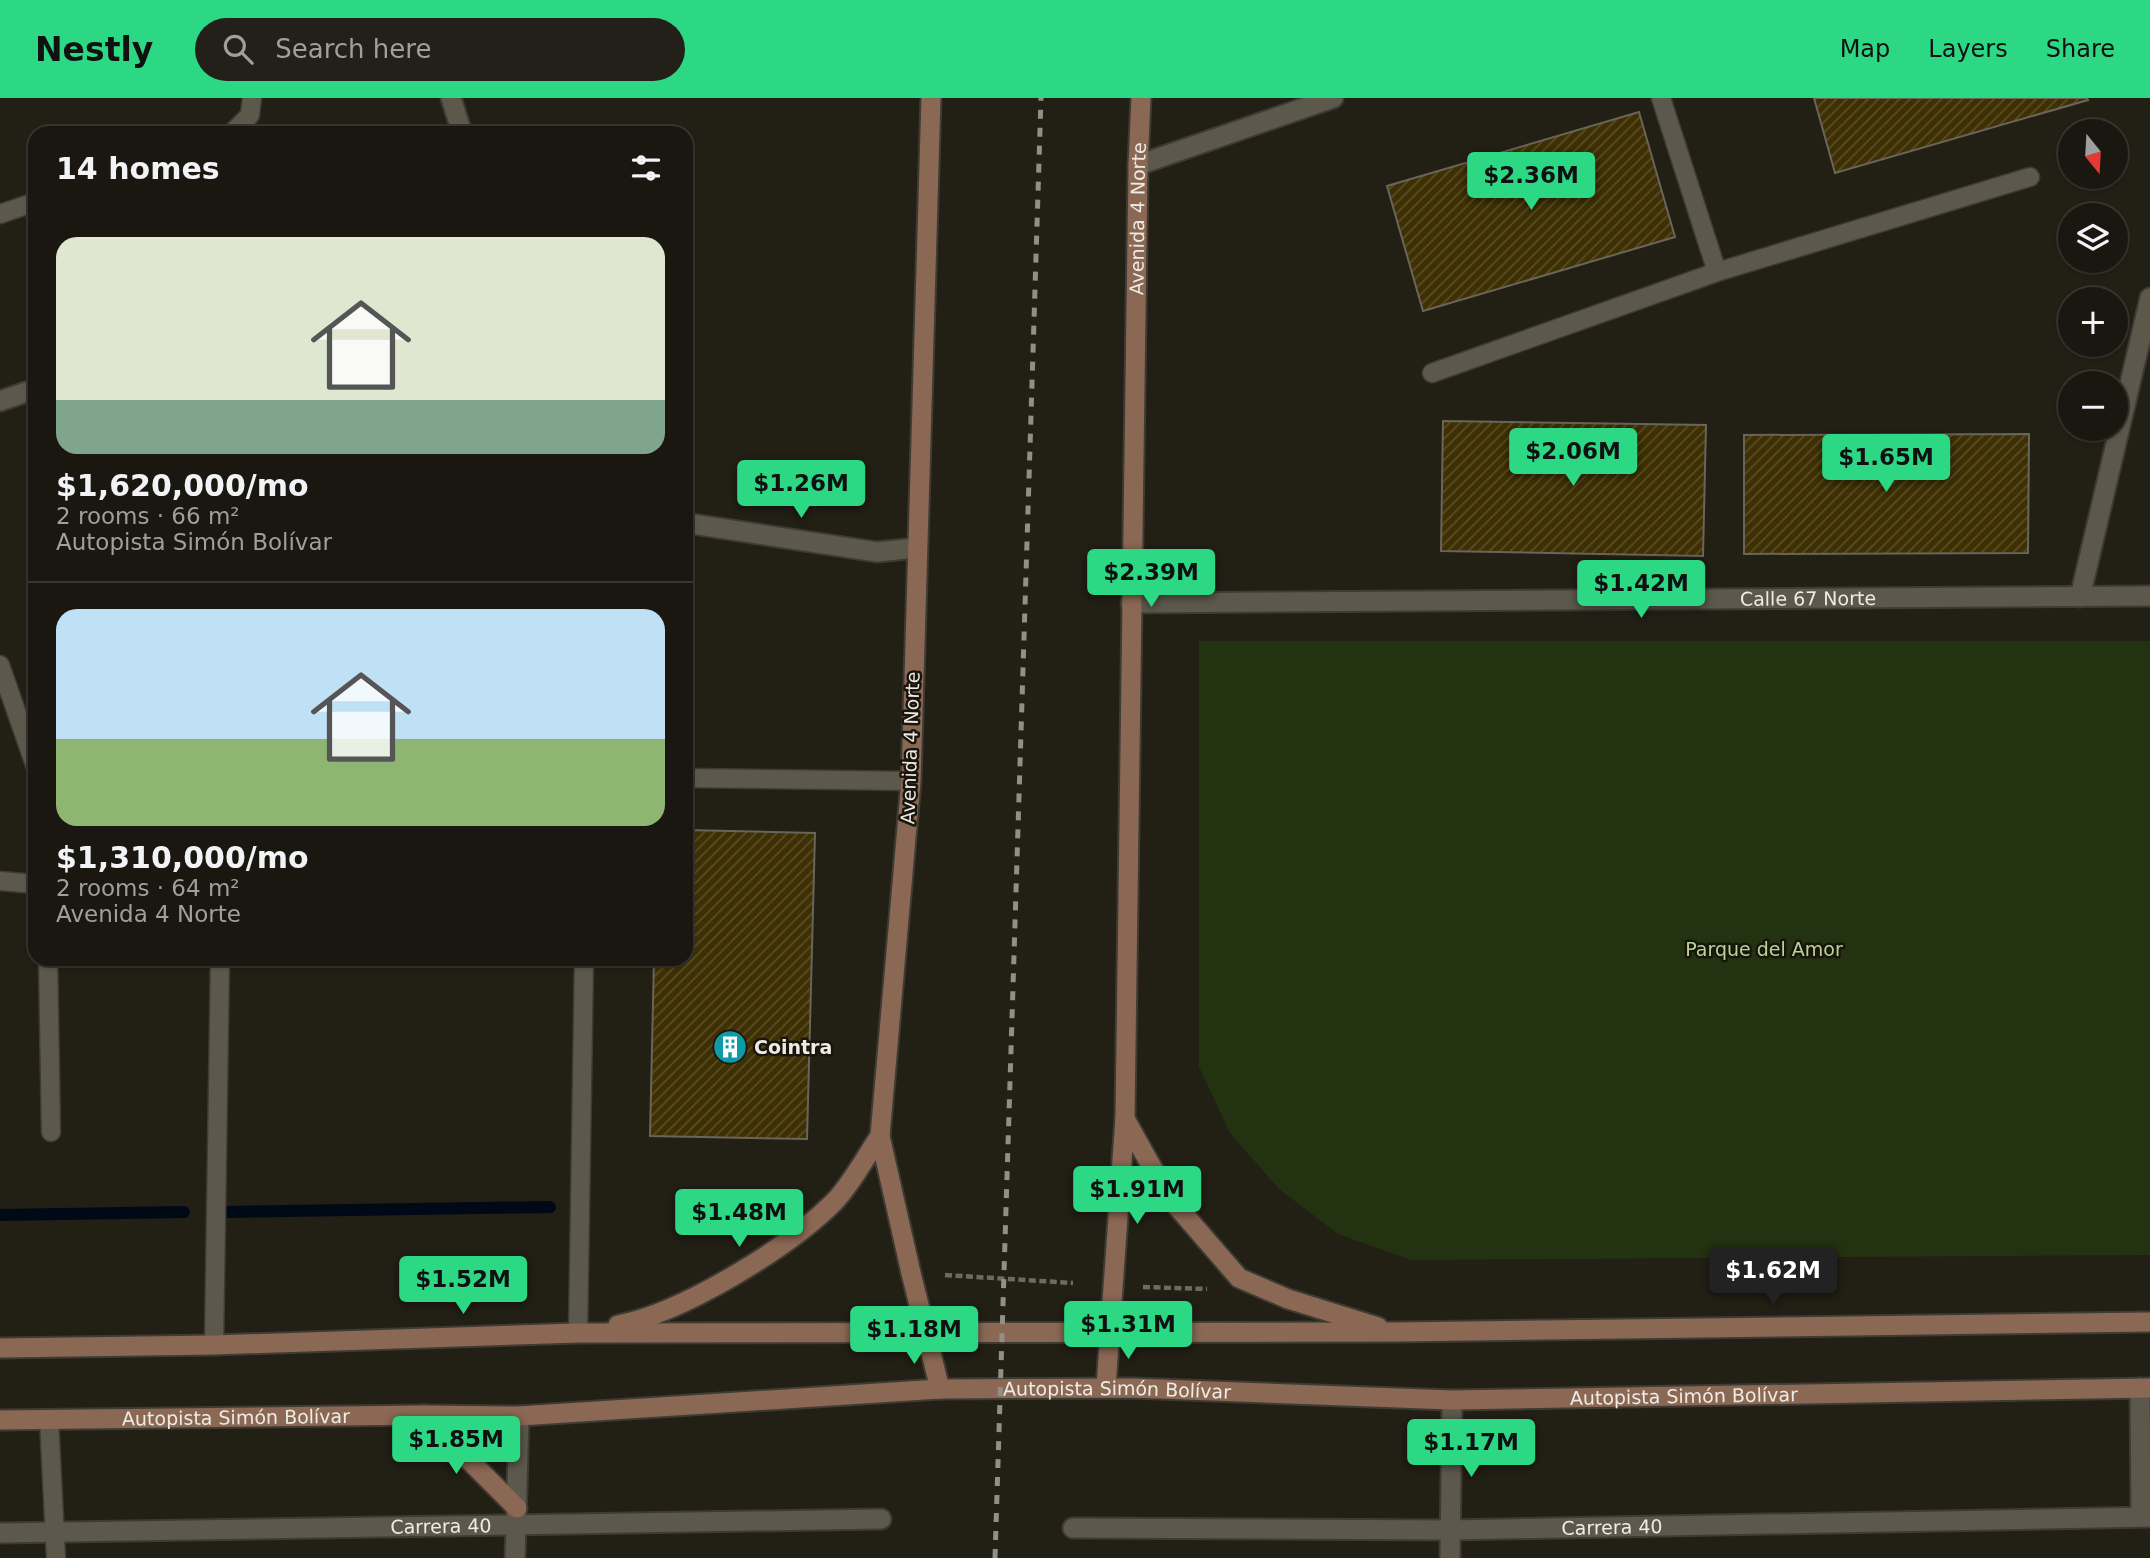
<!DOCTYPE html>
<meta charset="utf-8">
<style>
:root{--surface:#1a1710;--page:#232019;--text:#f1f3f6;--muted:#9f9f9f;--line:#383630;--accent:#2cd884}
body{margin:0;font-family:"DejaVu Sans",sans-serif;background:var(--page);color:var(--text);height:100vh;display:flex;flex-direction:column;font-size:26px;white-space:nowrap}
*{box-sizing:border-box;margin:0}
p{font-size:23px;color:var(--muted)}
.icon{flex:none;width:38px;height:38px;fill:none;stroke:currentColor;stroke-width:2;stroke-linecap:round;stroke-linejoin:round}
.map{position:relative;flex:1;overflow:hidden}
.panel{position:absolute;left:28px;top:28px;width:665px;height:840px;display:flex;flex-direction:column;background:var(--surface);border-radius:21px;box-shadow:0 2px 5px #0004,0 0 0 2px var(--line)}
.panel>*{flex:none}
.needle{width:46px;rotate:162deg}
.buttons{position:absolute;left:2058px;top:21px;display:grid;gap:14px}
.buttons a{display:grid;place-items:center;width:70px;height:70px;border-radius:50%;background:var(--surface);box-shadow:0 2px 5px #0004,0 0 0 2px var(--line);font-size:35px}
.price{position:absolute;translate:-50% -60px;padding:0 16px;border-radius:7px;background:var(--accent);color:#111;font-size:23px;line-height:46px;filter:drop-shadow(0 2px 4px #0008)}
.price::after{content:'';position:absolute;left:50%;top:42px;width:21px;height:16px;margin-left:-10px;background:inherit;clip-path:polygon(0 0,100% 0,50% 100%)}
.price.active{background:#222;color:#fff}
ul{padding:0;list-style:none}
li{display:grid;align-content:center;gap:14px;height:371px;padding:0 28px}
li+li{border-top:2px solid var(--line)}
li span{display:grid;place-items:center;height:217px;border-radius:21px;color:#555}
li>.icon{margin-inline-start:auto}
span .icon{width:126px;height:126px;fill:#fffc;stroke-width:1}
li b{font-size:30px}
h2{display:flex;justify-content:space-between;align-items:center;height:84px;padding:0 28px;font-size:30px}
header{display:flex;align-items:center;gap:42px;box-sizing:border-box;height:98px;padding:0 35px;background:var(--accent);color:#111}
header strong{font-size:33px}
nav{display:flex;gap:38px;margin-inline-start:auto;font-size:24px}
.search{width:490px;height:63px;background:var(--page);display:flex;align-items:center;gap:18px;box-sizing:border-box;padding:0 24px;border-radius:38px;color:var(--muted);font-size:26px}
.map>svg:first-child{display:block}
</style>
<header>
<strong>Nestly</strong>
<div class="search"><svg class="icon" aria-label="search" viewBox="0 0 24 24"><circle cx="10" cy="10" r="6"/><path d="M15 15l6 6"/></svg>Search here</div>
<nav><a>Map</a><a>Layers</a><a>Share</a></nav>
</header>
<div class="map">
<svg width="2150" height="1460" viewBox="0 0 2150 1460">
<defs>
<pattern id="building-hatch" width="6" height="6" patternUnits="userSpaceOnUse" patternTransform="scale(1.75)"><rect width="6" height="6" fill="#3e3003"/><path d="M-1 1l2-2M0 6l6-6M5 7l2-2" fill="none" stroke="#5a4e28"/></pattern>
</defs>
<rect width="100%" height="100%" fill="#221f15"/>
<path fill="#233211" d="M1199 543H2150V1157L1411 1162 1338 1136 1279 1091 1230 1035 1199 969Z"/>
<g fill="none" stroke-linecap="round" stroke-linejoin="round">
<path stroke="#000916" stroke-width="12" d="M225 1114 550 1109
M0 1117 184 1114"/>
</g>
<path fill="url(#building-hatch)" stroke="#696559" stroke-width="2" d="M1814 0H2087L2088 2 1835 75Z
M1639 14 1675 139 1423 213 1387 88Z
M1443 323 1706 327 1703 458 1441 453Z
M2029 336 2028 455 1744 456V337Z
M686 732 815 735 807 1041 650 1038 654 861H686Z"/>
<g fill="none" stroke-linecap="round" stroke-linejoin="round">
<g stroke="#3e3b34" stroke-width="21">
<path id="service" d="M232 35 250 17 252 0
M0 116 35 104
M1717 174 2030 79
M1432 275 1717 174 1661 0
M0 567 35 667
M686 680 911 683
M0 783 35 786
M48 861 51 1034
M578 1235 584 861
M214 1247 220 861
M49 1321 56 1460"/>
</g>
<g stroke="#3e3b34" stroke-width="23">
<g id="minor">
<path d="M451 0 462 35"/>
<path d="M1138 67 1333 0"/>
<path d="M0 303 35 291"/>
<path d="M686 425 877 454 916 450"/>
<path d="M2080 499 2150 200"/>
<path id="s1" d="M1131 505 2150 498"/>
<path d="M2140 1290 2141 1419"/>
<path id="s2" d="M1073 1430 1450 1432 2150 1419"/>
<path id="s3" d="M0 1435 881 1421"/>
<path d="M515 1460 519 1318"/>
<path d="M1450 1460 1452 1302"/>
</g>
</g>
<g stroke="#3e3b34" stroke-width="23">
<g id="secondary">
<path d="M931 0 911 683 880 1038 911 1175 940 1291"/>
<path d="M1125 1021 1168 1098 1239 1180 1288 1201 1378 1229"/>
<path d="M618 1227C682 1215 788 1150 834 1104 851 1087 866 1058 880 1038"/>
<path d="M0 1250 214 1247 578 1235 1396 1234 2150 1224"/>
<path id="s4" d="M1106 1289 1125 1020 1138 67 1141 0"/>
<path d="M424 1317 517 1410"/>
<path id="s5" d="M0 1322 424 1317 519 1318 940 1291 1133 1290 1452 1302 2150 1290"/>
</g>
</g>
<path stroke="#6d6a61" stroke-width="4.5" stroke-dasharray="7 3.5" stroke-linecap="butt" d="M945 1177 1073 1185
M1143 1189 1207 1191"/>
<use href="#service" stroke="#5c584c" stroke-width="18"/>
<use href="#minor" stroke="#5c584c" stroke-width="19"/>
<use href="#secondary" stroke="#8b6854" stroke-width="19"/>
<path stroke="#928f87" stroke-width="5" stroke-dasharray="9 9" stroke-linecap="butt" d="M995 1460 1041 0"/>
</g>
<defs>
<g id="building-disc" transform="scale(1.75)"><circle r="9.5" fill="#0f9aa8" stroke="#19150c"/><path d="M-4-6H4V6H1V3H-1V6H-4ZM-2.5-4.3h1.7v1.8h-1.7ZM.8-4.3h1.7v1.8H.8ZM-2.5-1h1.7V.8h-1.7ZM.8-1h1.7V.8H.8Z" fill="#fff"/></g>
</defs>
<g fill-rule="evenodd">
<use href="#building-disc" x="730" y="949"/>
</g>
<g text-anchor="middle" stroke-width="5" stroke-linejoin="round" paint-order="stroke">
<g font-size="19" fill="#eeebe4" stroke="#19150c">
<text dy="7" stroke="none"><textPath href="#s4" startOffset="1169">Avenida 4 Norte</textPath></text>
<text dy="7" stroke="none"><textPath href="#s1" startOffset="677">Calle 67 Norte</textPath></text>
<text transform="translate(910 650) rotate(-88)" y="7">Avenida 4 Norte</text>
<text dy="7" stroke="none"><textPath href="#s5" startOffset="1118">Autopista Simón Bolívar</textPath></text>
<text dy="7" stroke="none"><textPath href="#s5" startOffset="1685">Autopista Simón Bolívar</textPath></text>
<text dy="7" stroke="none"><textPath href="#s5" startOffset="236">Autopista Simón Bolívar</textPath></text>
<text dy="7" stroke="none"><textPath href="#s3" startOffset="441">Carrera 40</textPath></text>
<text dy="7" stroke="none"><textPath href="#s2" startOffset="539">Carrera 40</textPath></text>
</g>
<g font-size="19" fill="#b6d595" stroke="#19150c">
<text x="1764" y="858">Parque del Amor</text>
</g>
<g font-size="19" font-weight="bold" fill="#eeebe4" stroke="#19150c" text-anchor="start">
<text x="754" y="956">Cointra</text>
</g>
</g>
</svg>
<div class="buttons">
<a><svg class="needle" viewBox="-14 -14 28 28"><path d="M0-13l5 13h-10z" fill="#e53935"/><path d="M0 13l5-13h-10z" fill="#9f9f9f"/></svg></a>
<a><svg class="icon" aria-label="layers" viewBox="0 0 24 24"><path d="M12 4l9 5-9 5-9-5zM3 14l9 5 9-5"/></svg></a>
<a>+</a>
<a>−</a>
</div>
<b class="price" style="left:1531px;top:114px">$2.36M</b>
<b class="price" style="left:1573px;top:390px">$2.06M</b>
<b class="price" style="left:1886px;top:396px">$1.65M</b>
<b class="price" style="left:801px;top:422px">$1.26M</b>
<b class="price" style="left:1151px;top:511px">$2.39M</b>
<b class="price" style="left:1641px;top:522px">$1.42M</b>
<b class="price" style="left:1137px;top:1128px">$1.91M</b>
<b class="price" style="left:739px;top:1151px">$1.48M</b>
<b class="price active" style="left:1773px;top:1209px">$1.62M</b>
<b class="price" style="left:463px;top:1218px">$1.52M</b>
<b class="price" style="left:1128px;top:1263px">$1.31M</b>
<b class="price" style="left:914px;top:1268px">$1.18M</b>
<b class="price" style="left:456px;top:1378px">$1.85M</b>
<b class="price" style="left:1471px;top:1381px">$1.17M</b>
<section class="panel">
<h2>14 homes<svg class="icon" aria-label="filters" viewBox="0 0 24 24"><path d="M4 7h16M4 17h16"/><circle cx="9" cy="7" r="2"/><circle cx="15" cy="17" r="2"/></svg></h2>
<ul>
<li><span style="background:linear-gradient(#dfe7d0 75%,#7fa58c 0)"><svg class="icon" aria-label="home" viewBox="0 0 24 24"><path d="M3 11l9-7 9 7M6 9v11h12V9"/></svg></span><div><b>$1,620,000/mo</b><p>2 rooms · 66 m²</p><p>Autopista Simón Bolívar</p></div></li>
<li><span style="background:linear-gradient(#bfe0f5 60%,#8fb573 0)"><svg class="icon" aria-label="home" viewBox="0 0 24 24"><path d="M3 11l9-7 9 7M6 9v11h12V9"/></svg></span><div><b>$1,310,000/mo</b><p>2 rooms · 64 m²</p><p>Avenida 4 Norte</p></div></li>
</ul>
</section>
</div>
